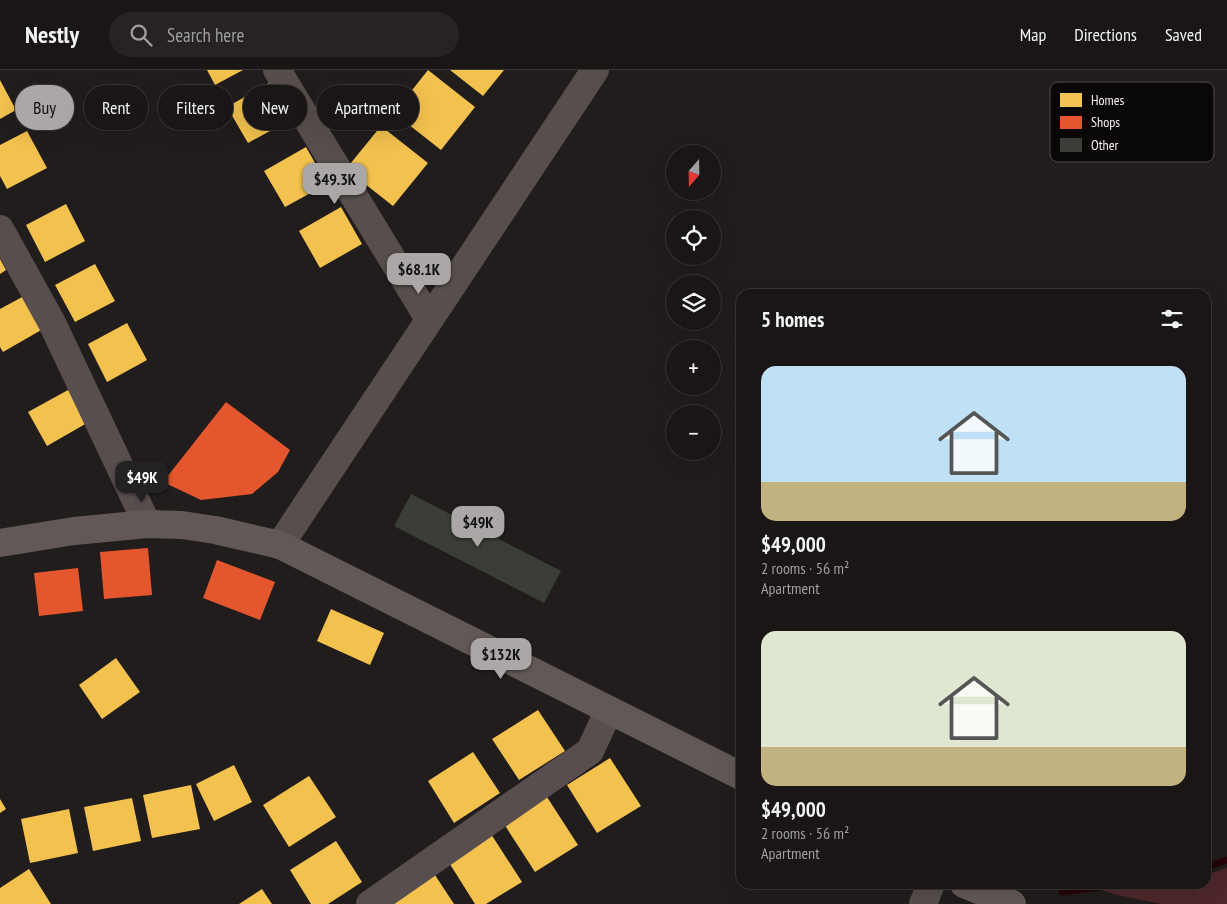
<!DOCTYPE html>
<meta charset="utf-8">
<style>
:root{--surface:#1a1616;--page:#272323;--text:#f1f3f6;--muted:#9f9fa1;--line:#383535;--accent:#aca7a7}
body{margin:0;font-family:"PT Sans Narrow",sans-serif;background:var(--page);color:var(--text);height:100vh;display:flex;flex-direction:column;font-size:19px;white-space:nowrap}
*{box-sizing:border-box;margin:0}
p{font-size:16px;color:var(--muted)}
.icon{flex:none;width:28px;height:28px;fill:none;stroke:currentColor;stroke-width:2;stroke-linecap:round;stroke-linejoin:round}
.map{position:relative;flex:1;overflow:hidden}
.details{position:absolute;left:736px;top:219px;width:475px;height:600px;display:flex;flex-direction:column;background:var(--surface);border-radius:15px;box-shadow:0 5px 20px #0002,0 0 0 1px var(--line)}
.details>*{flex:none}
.hud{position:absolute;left:15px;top:15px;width:475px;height:45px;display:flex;gap:10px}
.needle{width:32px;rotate:200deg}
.fabs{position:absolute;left:666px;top:75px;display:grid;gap:10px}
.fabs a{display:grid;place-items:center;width:55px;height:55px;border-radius:50%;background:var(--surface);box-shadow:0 5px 20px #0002,0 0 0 1px var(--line);font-size:25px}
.price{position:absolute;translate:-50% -42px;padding:0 11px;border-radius:10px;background:var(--accent);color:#111;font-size:16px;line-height:32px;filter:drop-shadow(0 1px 2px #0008)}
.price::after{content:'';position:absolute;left:50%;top:30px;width:15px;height:11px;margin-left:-8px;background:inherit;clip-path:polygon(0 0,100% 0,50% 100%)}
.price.on{background:#222;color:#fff}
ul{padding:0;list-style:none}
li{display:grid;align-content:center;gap:10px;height:265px;padding:0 25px}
li span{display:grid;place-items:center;height:155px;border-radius:15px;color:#555}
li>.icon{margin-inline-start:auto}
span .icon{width:90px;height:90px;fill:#fffc;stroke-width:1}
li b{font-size:21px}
h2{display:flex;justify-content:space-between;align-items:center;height:60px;padding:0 25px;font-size:21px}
.pill{padding:0 18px;border-radius:22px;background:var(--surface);box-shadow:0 5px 20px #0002,0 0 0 1px var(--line);font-size:18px;line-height:45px}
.pill.on{background:var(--accent);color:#111}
header{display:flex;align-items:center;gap:30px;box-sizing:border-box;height:70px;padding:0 25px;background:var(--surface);border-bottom:1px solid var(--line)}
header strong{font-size:24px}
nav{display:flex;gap:28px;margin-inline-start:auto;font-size:18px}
.search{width:350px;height:45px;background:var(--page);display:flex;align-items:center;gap:12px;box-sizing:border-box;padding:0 18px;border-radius:28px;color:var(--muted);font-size:19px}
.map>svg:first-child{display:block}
</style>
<header>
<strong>Nestly</strong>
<div class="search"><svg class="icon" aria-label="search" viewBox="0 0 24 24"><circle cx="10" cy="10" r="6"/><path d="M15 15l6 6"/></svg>Search here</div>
<nav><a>Map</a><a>Directions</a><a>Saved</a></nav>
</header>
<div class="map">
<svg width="1227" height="834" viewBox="0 0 1227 834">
<rect width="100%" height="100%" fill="#221d1d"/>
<path fill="#4f272b" d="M1227 798V834H1162L1117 825 1082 814H1206V805Z"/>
<path fill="#f2c14e" d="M207 0H243L215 15Z
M428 0 475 37 441 80 394 43Z
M450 0H504L483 26Z
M0 10 16 40 0 49Z
M269 13 290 50 248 73 227 37Z
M381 56 428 93 393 136 346 99Z
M27 61 47 98 7 119 0 106V75Z
M306 77 327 114 285 137 264 101Z
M66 134 85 171 45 192 26 155Z
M341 137 362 174 320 198 299 161Z
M0 189 6 200 0 204Z
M95 194 115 231 75 252 55 215Z
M24 226 43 259 3 282 0 277V239Z
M127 253 147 290 107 312 88 274Z
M68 320 87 353 47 376 28 342Z
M331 539 384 563 370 595 317 571Z
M116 588 140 622 102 649 79 615Z
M538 640 565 681 519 710 492 669Z
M473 682 500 723 454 753 428 711Z
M610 688 641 736 597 763 567 715Z
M234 695 252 732 214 751 196 714Z
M309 706 336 747 289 777 263 735Z
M191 715 200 759 152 768 143 725Z
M547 727 578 775 535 802 504 754Z
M132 728 141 771 93 781 84 737Z
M0 729 6 739 0 743Z
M69 739 78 783 30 793 21 749Z
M491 764 522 812 486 834H475L448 791Z
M336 771 362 812 328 834H311L290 800Z
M29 799 51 834H0V818Z
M433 802 454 834H393Z
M262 819 272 834H239Z"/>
<path fill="#e4572e" d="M226 332 290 380 278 402 252 424 201 430 163 412Z
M148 478 152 525 104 529 100 482Z
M217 490 275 512 260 550 203 528Z
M78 498 83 541 39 546 34 503Z"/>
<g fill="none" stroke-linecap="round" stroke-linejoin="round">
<path stroke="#250308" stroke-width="7" d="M1206 797 1227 790
M1062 822 1123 814"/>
</g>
<path fill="#3a3e37" d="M411 424 561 501 544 533 394 456Z"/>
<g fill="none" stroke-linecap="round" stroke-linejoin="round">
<path stroke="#584e4e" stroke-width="28" d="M277 0 429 249
M0 159 52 253 147 454
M280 475 595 0
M370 834 590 681 609 640
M923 834 931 814"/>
<path stroke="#635858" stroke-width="28" d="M0 473 74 461 147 454 182 455 215 460 280 475 741 706
M964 814 1012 834"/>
</g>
<rect x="1050" y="12" width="164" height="80" rx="8" fill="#0a0707" stroke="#514d4d" stroke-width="1"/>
<rect x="1060" y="23" width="22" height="14" fill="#f2c14e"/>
<rect x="1060" y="46" width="22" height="13" fill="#e4572e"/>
<rect x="1060" y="68" width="22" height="14" fill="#3a3e37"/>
<g font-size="14" fill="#f7f1f1">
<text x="1091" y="35">Homes</text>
<text x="1091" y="57">Shops</text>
<text x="1091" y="80">Other</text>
</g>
</svg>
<div class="fabs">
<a><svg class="needle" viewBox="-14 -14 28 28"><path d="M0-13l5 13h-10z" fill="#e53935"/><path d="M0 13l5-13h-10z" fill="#9f9fa1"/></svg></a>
<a><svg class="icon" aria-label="locate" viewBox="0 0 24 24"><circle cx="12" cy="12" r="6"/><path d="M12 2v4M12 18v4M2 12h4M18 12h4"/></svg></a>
<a><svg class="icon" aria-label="layers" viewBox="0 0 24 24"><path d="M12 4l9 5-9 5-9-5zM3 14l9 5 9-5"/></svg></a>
<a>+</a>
<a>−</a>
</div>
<b class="price" style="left:335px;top:135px">$49.3K</b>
<b class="price" style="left:419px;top:225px">$68.1K</b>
<b class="price on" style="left:142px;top:433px">$49K</b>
<b class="price" style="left:478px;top:478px">$49K</b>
<b class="price" style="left:501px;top:610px">$132K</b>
<div class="hud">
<a class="pill on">Buy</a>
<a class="pill">Rent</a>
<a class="pill">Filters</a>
<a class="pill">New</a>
<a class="pill">Apartment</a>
</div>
<section class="details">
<h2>5 homes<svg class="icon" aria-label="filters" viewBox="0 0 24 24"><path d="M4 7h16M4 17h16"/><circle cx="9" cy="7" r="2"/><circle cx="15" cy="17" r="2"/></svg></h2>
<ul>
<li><span style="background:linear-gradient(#bfe0f5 75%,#c2b280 0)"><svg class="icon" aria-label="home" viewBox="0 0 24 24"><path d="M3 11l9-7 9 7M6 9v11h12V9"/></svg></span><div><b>$49,000</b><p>2 rooms · 56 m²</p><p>Apartment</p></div></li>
<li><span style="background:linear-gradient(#dfe7d0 75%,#c2b280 0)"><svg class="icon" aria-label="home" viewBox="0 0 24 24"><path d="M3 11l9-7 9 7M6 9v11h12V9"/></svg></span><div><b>$49,000</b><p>2 rooms · 56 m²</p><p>Apartment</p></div></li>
</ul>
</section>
</div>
